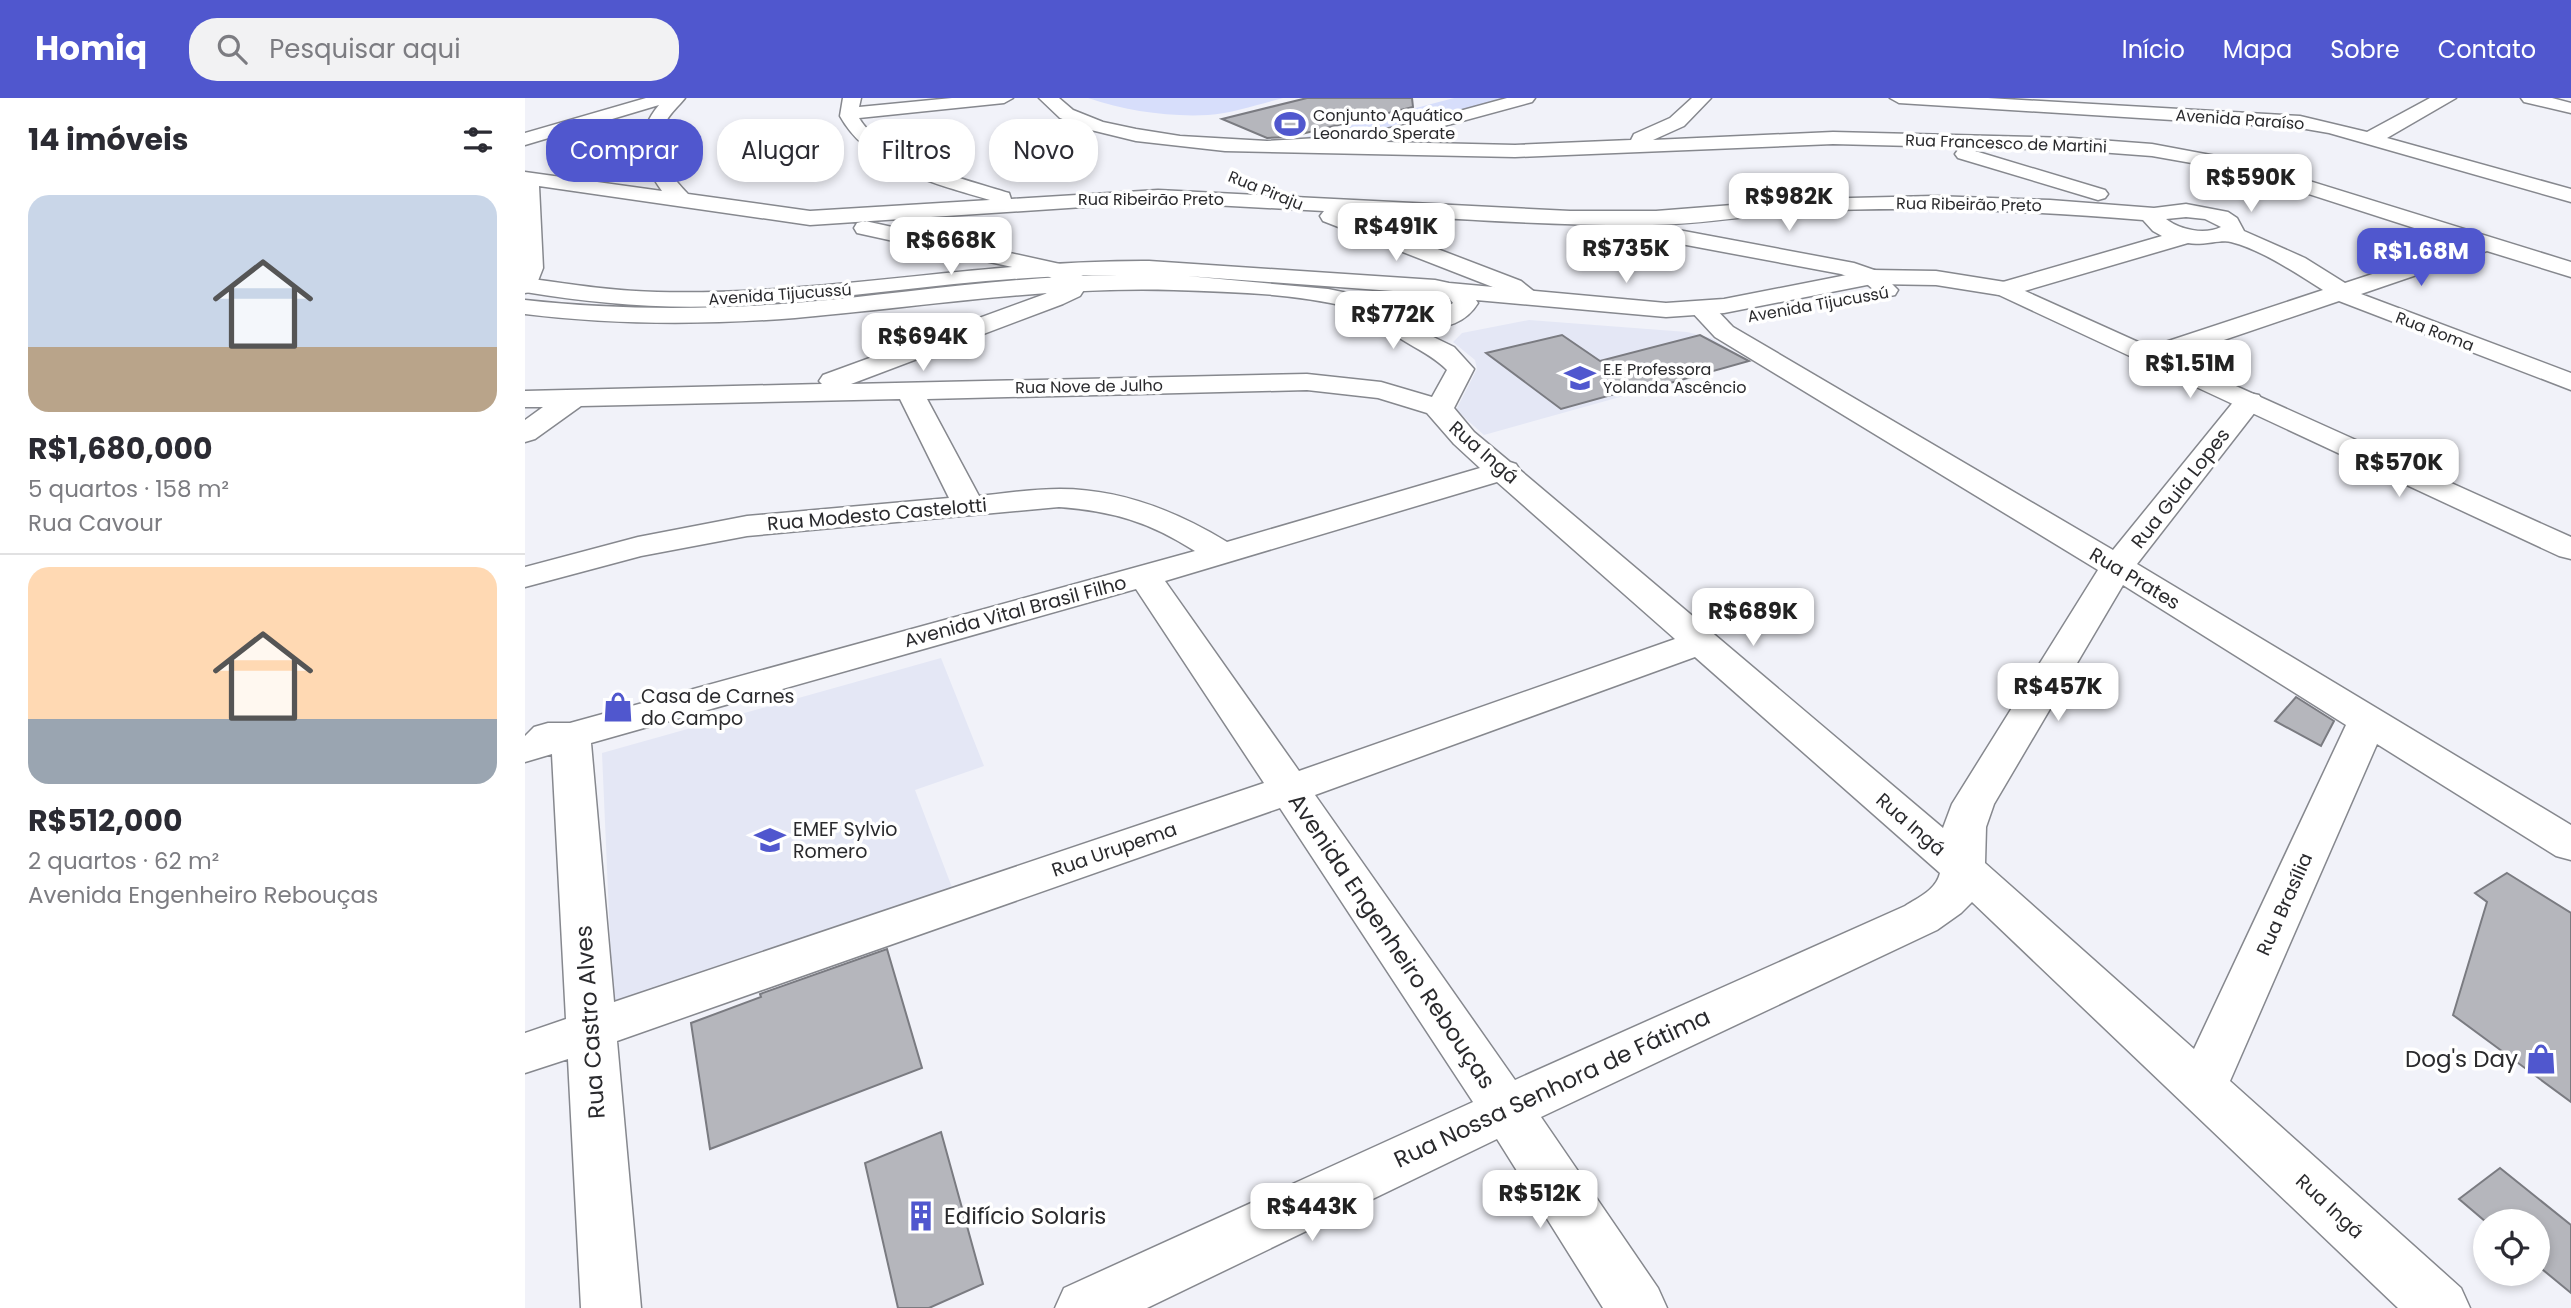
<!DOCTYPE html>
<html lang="pt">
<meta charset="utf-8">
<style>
:root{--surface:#fff;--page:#f2f2f3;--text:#2b2b33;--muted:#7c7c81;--line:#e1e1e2;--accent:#5057ce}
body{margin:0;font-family:Poppins,sans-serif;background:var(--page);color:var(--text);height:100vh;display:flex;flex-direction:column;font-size:26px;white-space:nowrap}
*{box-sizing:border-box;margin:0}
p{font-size:23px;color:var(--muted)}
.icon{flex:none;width:38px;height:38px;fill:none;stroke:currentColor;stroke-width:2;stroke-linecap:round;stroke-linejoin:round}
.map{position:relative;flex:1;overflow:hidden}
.details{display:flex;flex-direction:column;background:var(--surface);width:525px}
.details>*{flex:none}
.top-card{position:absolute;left:21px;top:21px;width:665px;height:63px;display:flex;gap:14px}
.fabs{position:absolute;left:1948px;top:1111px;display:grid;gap:14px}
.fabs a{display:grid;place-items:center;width:77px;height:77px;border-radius:50%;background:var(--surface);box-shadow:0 4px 10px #0003;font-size:35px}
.price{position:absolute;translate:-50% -60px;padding:0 16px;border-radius:14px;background:#fff;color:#222;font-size:23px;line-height:46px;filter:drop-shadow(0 2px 4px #0008)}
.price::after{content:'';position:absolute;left:50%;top:42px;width:21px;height:16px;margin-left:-10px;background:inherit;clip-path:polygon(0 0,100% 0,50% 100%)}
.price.current{background:var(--accent);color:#fff}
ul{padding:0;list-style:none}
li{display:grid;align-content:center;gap:14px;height:371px;padding:0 28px}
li+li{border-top:2px solid var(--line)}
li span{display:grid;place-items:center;height:217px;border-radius:21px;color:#555}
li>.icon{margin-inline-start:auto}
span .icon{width:126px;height:126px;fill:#fffc;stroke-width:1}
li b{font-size:30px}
h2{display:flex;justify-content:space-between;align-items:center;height:84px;padding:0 28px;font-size:30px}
.pill{padding:0 24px;border-radius:28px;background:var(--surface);box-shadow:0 4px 10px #0003;font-size:24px;line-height:63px}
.pill.current{background:var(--accent);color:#fff}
header{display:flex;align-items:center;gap:42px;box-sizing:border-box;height:98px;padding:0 35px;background:var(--accent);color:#fff}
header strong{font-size:33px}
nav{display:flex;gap:38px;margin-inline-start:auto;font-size:24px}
.search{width:490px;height:63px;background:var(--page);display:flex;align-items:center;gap:18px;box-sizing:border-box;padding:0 24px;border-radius:28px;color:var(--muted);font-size:26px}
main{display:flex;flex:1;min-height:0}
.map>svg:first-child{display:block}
</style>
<header>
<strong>Homiq</strong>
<div class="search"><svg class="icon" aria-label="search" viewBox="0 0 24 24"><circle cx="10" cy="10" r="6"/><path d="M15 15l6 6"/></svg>Pesquisar aqui</div>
<nav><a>Início</a><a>Mapa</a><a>Sobre</a><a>Contato</a></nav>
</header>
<main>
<section class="details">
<h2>14 imóveis<svg class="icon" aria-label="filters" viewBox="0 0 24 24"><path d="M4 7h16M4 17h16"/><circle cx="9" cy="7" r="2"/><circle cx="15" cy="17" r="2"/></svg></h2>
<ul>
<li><span style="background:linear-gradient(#c9d6e8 70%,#b9a48a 0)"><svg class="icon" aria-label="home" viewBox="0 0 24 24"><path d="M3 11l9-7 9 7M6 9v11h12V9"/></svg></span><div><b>R$1,680,000</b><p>5 quartos · 158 m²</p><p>Rua Cavour</p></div></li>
<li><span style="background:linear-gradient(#ffd9b3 70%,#9aa5b1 0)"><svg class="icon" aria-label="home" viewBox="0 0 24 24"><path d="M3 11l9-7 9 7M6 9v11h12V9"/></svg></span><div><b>R$512,000</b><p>2 quartos · 62 m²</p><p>Avenida Engenheiro Rebouças</p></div></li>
</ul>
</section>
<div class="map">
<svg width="2046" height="1210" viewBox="0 0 2046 1210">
<rect width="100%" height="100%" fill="#f1f2f9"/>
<path fill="#e4e7f5" d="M1004 222 1162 234 1186 240 1224 263 959 337 931 312 952 271 950 262 928 244 937 235Z
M416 560 459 668 390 692 428 792 88 909 77 655Z"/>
<path fill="#d7defb" d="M563 0H758C734 6 708 15 683 17 643 19 601 13 563 0Z
M929 0H988L823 43 762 44Z"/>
<path fill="#b5b6bc" stroke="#7a7b81" stroke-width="2" d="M782 0H887L888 9 764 39 742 40 697 21Z
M1037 237 1075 263 1175 237 1224 263 1131 289 1126 286 1036 311 961 255Z
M1771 599 1809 623 1796 648 1750 623Z
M1982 775 2046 815V1004L1928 917 1962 804 1950 795Z
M362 851 397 970 185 1051 166 925 236 899 235 896Z
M416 1034 458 1186 404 1210H373L340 1065Z
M1975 1070 2046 1127V1195L2012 1167V1124H1961L1934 1101Z"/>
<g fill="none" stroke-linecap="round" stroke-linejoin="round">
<g stroke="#86888e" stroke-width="3">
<path id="minor" d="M121 0H160C153 9 144 16 139 27 127 53 145 78 163 96L285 113 465 102C411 86 344 70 315 18L318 0H336L334 9 427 0H488L479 5 334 20C360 63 439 81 484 95L486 101 633 92 1045 113H1131L1285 101 1408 98 1525 102 1629 110 1661 106 1703 114 1712 120 1719 133 1780 160 1820 185 1939 146 1712 73 1627 58 1547 52 1308 46 990 59 700 53 611 43 566 32 535 20 514 0H534L548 12 578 24 611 31 655 38 742 43 829 38 898 23 982 0H1010L1007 4 860 44 990 47 1106 42 1109 36 1145 20 1167 0H1186L1159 28 1128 42 1308 34 1547 40 1627 46 1723 64 2046 164V179L1962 153 1836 196 2046 275V292L1814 203 1634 264 1625 266 1616 264 1612 258 1616 252 1798 192C1771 175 1737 152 1706 144 1697 141 1677 148 1663 145L1489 196 1480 198 1471 196 1468 191 1471 186 1637 138 1628 133 1618 122C1508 113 1397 108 1286 113 1233 116 1180 126 1127 127 1023 128 920 120 816 114L996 183 1016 199 1013 204 1004 206 978 193 798 123 795 118 799 113 633 104 285 127 14 88 18 170 9 193 0 195V74L137 93C115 63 109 37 134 7L0 47V35ZM1661 119 1680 121 1696 129C1680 137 1655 132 1641 121Z
M1365 0H1463L1775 18 1842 34 1905 0H1931L1862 40 2046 91V104L1804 35 1775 30 1374 5Z
M1996 0H2027L2046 5V15L1999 4Z
M1440 50 1580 92 1583 96 1580 100 1573 102 1433 60 1430 56 1433 52Z
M340 123 535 166 560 179 564 184 555 198 538 206 326 286 782 276 856 284 907 299 922 272C901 250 867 243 849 217L853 212 862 209 871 212 898 234 929 249 949 271 929 310 949 334 985 364 991 366 995 372 1418 730 1427 706 1573 472 1190 239 1164 211 1167 206C1186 201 1195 216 1208 229L1588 452 1714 297 1724 295 1734 297 1738 303 1734 309 1612 466 2046 727V762L2031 758 1852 646 1705 983 1936 1190 1945 1210H1873L1447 804 1436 815 1412 832 1016 1019 1133 1190 1142 1210H1078L972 1041 622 1210H530L539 1190 948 1004 755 710 92 943 116 1210H56L43 961 0 975V935L41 921 27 656 0 664V638L9 629 23 625H45L670 453C624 424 588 413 534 409L222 438 116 458 0 489V469L113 439 222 418 424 400 375 301 56 308 10 341 0 344V322L18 309H0V293L297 286 294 283 298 277 520 196 538 186 519 176 332 135 329 130 332 125ZM782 292 853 300 902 315 929 346 955 370 702 444C651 413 596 391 535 391 508 391 481 395 454 398L402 301ZM972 384 1150 541 774 673 640 483ZM1598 487 1821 627 1669 951 1460 765 1461 729 1469 706ZM611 491 739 685 89 904 66 645ZM1170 559 1415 775C1411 792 1394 799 1380 808L990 982 790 697Z
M1132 128 1329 165 1355 174 1373 192 1370 197C1353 201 1351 192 1339 184 1332 180 1323 179 1316 176L1124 140 1121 135 1124 130Z"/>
</g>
<g stroke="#86888e" stroke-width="3">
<path id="major" d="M624 163 910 182 924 185 1141 205 1199 201 1347 172 1411 173 1480 184 2046 439V461L2034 458 1474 197 1411 187 1347 186 1199 215 1141 219 951 202 953 205C941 225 921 230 899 231 871 231 849 216 823 209 769 195 706 194 649 192 522 188 397 209 270 220 179 227 90 227 0 216V202C90 212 180 212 270 205 378 196 485 178 593 177 462 176 332 201 201 208 133 211 67 205 0 194V180C44 186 87 193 132 194 296 198 459 162 624 163ZM662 178 909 196 924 200 928 205 914 214 885 215 842 199 803 191Z"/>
</g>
<use href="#minor" fill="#fff" fill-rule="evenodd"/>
<use href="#major" fill="#fff" fill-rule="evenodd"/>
</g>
<defs>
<g id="stadium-bare" transform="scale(2.415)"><path d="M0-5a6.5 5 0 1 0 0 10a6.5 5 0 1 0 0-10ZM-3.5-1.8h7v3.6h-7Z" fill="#5057ce" stroke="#fff" stroke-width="2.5" paint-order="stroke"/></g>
<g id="school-bare" transform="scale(2.415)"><path d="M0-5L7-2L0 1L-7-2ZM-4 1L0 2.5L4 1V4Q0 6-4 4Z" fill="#5057ce" stroke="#fff" stroke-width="2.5" paint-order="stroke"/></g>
<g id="shop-bare" transform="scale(2.415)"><path d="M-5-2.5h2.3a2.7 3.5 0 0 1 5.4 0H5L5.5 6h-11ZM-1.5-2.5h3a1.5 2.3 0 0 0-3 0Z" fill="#5057ce" stroke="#fff" stroke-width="2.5" paint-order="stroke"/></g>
<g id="building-bare" transform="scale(2.415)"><path d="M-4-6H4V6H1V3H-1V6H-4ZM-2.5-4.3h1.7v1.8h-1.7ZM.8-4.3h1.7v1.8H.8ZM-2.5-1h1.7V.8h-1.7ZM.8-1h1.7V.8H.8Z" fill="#5057ce" stroke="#fff" stroke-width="2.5" paint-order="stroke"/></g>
</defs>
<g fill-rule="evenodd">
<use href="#stadium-bare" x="765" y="26"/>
<use href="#school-bare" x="1055" y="280"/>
<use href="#shop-bare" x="93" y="609"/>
<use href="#school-bare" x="245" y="742"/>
<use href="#shop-bare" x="2016" y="961"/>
<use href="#building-bare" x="396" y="1118"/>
</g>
<g text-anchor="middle" stroke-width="7" stroke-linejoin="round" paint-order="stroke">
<g font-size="16" fill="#2a2a2d" stroke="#fff" text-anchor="start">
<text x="788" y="23">Conjunto Aquático<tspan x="788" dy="18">Leonardo Sperate</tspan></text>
<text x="1078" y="277">E.E Professora<tspan x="1078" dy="18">Yolanda Ascêncio</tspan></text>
</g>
<g font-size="16" fill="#2a2a2d" stroke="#fff">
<text transform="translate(1715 21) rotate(4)" y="6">Avenida Paraíso</text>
<text transform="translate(1481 45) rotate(2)" y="6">Rua Francesco de Martini</text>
<text transform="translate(741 92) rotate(22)" y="6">Rua Piraju</text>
<text x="626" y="107">Rua Ribeirão Preto</text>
<text transform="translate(1444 106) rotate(1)" y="6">Rua Ribeirão Preto</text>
<text transform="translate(255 196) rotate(-4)" y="6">Avenida Tijucussú</text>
<text transform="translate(1293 206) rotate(-10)" y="6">Avenida Tijucussú</text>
<text transform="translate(1910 233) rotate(21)" y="6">Rua Roma</text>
<text transform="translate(564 288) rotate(-1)" y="6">Rua Nove de Julho</text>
</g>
<g font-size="19" fill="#2a2a2d" stroke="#fff">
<text transform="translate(959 354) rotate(41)" y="7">Rua Ingá</text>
<text transform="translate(1655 390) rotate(-52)" y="7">Rua Guia Lopes</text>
<text transform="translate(352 416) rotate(-5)" y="7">Rua Modesto Castelotti</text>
<text transform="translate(1610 480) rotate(31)" y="7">Rua Prates</text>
<text transform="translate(490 513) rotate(-15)" y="7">Avenida Vital Brasil Filho</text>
<text transform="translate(1386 726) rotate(41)" y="7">Rua Ingá</text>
<text transform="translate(589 751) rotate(-19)" y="7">Rua Urupema</text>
<text transform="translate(1759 806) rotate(-66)" y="7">Rua Brasília</text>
<text transform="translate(1805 1108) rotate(43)" y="7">Rua Ingá</text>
</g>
<g font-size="19" fill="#2a2a2d" stroke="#fff" text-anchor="start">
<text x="116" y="605">Casa de Carnes<tspan x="116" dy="22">do Campo</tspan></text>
<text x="268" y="738">EMEF Sylvio<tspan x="268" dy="22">Romero</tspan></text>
</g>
<g font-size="23" fill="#2a2a2d" stroke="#fff">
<text transform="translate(867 843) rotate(56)" y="8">Avenida Engenheiro Rebouças</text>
<text transform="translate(65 924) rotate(-94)" y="8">Rua Castro Alves</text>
<text transform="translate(1027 990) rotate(-25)" y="8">Rua Nossa Senhora de Fátima</text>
</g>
<g font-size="23" fill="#2a2a2d" stroke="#fff" text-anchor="end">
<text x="1993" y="969">Dog's Day</text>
<text x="419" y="1126" text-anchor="start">Edifício Solaris</text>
</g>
</g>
</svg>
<div class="fabs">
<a><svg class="icon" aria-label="locate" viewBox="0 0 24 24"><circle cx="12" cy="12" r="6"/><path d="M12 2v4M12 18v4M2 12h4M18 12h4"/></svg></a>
</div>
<b class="price" style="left:1726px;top:116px">R$590K</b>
<b class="price" style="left:1264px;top:135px">R$982K</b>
<b class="price" style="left:871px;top:165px">R$491K</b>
<b class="price" style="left:426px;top:179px">R$668K</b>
<b class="price" style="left:1101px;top:187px">R$735K</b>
<b class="price current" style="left:1896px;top:190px">R$1.68M</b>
<b class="price" style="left:868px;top:253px">R$772K</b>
<b class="price" style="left:398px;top:275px">R$694K</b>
<b class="price" style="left:1665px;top:302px">R$1.51M</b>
<b class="price" style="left:1874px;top:401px">R$570K</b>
<b class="price" style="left:1228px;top:550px">R$689K</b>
<b class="price" style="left:1533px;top:625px">R$457K</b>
<b class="price" style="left:1015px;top:1132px">R$512K</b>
<b class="price" style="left:787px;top:1145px">R$443K</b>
<div class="top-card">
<a class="pill current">Comprar</a>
<a class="pill">Alugar</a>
<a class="pill">Filtros</a>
<a class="pill">Novo</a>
</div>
</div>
</main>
